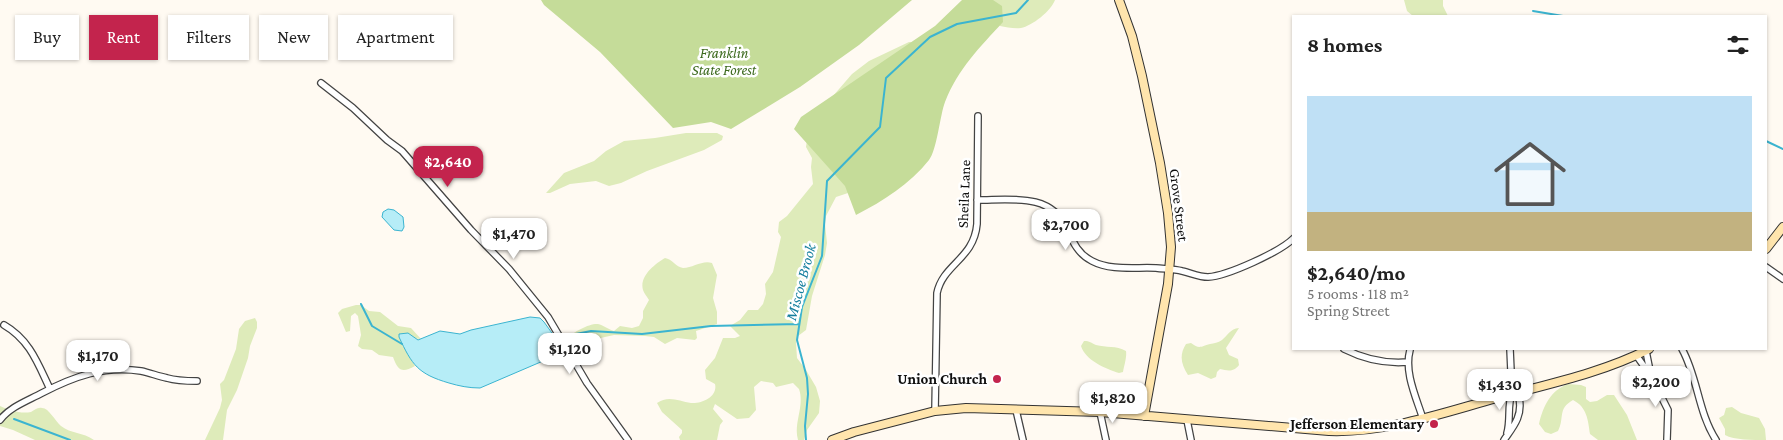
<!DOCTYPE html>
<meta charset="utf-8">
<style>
:root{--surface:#fff;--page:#f2f2f2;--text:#222;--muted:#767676;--line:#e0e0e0;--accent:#c3244d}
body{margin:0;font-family:"Crimson Pro",serif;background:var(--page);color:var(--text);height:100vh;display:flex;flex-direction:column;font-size:19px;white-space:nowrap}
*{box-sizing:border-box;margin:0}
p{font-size:16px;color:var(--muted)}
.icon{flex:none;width:28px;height:28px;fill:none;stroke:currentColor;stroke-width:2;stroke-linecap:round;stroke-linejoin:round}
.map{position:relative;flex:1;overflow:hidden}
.sheet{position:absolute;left:1292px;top:15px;width:475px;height:335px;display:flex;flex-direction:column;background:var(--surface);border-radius:0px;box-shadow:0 1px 4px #0004}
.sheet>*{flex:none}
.top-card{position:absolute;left:15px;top:15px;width:475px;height:45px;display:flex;gap:10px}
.price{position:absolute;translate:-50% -42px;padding:0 11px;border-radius:10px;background:#fff;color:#222;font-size:16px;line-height:32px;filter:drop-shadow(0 1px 2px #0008)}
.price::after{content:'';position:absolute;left:50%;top:30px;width:15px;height:11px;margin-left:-8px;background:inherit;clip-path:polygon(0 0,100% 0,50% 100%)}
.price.current{background:var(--accent);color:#fff}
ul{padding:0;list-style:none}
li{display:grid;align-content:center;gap:10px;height:265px;padding:0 15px}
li+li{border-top:1px solid var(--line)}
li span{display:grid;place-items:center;height:155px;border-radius:0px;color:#555}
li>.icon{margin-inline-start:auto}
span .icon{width:90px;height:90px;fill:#fffc;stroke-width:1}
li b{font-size:21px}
h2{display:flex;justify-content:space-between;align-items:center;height:60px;padding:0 15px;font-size:21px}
.tag{padding:0 18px;border-radius:0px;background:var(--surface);box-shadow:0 1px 4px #0004;font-size:18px;line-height:45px}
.tag.current{background:var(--accent);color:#fff}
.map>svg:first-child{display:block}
</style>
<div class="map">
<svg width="1783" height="440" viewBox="0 0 1783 440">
<rect width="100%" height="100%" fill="#fffaf2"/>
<path fill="#deebba" d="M977 0H1055C1051 11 1032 26 1021 28 1014 29 1006 27 1000 26Z
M1404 0H1443V6L1448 16H1413L1407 11Z
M909 42H913L851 192 836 197 826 216 825 224 827 243 825 255 812 296 806 330 798 336 796 343 797 358 806 370 816 387 820 401 819 413 807 430 804 440H798C793 423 805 406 799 389L793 383 776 387 773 383 761 381 754 387 756 410 749 418 737 419 715 404 713 409 723 421 720 425 717 440H680L679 437 682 433V430L662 412 657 403C668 395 679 401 691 403 702 404 718 397 715 384L706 379 705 370 715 358 723 338H735L740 336 730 326 740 320 748 310H758L763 304 766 294 765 284 773 272 781 237 778 232 779 222 787 216 813 184 811 167 812 158 806 147 808 133 820 111 852 74 869 61Z
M686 133H717L723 136 722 140 704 150 647 171 621 183 609 186 596 181 570 184 550 193H546L564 173 594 161 606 151 624 141 655 138Z
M665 258C672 259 676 267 683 268 693 268 702 260 712 263L717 275 713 298 717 312V324L696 331 697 338 695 340 677 338 665 344 654 337 645 336 614 335 596 339 568 338C573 332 590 323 598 324 603 325 608 329 614 331L620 326 632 328 639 326 643 318V311L649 300C647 297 644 293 643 290 639 276 655 264 665 258Z
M356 305H361L369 311 380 312 398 326 411 328 421 339 399 337 415 366C402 373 398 371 393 357L379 355 372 350 362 349 358 346 361 335 358 316 355 313 351 316 350 331 346 332 338 313 342 309Z
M255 318 257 322V328L250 346 248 358 237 390 227 410 223 440H205L220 408 222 400 220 384 224 380 236 349 239 329 245 321Z
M1239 328 1226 348 1229 355 1238 359 1239 365C1234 372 1228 371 1220 369L1217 372 1216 377 1211 379 1198 373 1188 375C1181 364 1179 355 1186 344L1191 343C1199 349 1200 347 1210 344 1214 343 1218 343 1222 340 1228 335 1230 329 1239 328Z
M1084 341C1090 341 1091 343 1096 345 1106 348 1116 345 1126 351 1127 357 1124 366 1123 372L1119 373C1106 369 1085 360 1081 346Z
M1568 384 1581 385 1586 387V399L1590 402 1597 401 1607 395H1614L1627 415 1637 440H1598L1590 434C1588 420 1587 407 1573 400 1557 409 1565 418 1558 431L1551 434 1545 432 1539 424C1543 406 1551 390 1568 384Z
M0 406C9 410 20 414 31 412 35 410 37 407 42 408 49 408 55 421 61 426 71 434 83 432 94 440H35L13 430 0 426Z
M1732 407 1741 413 1759 418 1765 429 1766 440C1753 440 1734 440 1725 435V429L1719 418 1724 415 1726 408Z"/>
<path fill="#c5dc99" d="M541 0H912L859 45 800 87 731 129 711 122 673 128 600 52 544 5Z
M962 0H993L1002 6 1003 22C980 47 958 69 945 102 940 115 937 150 929 160 910 184 883 201 856 215L845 186 794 129 801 117 935 26Z"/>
<path fill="#b6edf7" stroke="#3bb4d0" d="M388 209 394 210 403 217 404 227 402 231 394 230 382 217 383 212Z
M530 317 540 318 544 322 562 347 564 352 480 388C469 388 459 386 449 383 418 374 412 365 399 337V334L408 333 418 340 440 331 460 334 471 330Z"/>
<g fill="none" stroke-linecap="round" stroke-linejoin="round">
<path stroke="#3bb4d0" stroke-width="2" d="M1533 11 1563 16
M1766 141 1783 149
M361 304 372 326 402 344
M566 336 591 331 642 334 711 326 799 324
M14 419 70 440
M806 440 805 426 808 394 807 378 797 340 802 307 822 256 827 181 880 127 886 78 930 37 957 24 1016 13 1028 0"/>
<g stroke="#434343" stroke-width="8">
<path id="street" d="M321 83 353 108 387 140 402 151 471 230 509 269 548 317 587 383 628 440
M977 200C1009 200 1052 192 1067 229 1073 242 1078 254 1092 261 1111 271 1135 267 1156 268 1164 269 1174 269 1182 271 1191 273 1199 277 1208 277 1227 276 1280 252 1294 238
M1766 267 1783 279
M4 325C30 340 38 364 50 389
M1344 349C1364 359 1385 364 1408 362
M1510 349 1512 394
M1682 349C1698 378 1698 412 1716 440
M1410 350C1404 372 1416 397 1423 419
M1646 351 1651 376 1668 410 1667 440
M1636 355 1648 372
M1016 410 1023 440
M935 411 937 293C943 264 974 259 977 224L978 116
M1100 412 1106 440
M0 420C10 407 27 401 42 393 73 377 104 365 141 371 150 373 158 376 167 378 177 381 187 381 197 381
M1187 420 1191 440
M1507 433C1511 420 1507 404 1512 394
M1504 440C1513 427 1523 416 1519 398L1512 394"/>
</g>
<g stroke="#323232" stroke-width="10">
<path id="secondary" d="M1119 0 1132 36 1142 76 1160 163 1168 213 1171 247 1168 284 1144 416
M1766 249 1783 227
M832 440 854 432 935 411 966 408 1100 412 1329 431C1387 433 1442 413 1497 398 1548 384 1602 373 1649 349"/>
</g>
<use href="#street" stroke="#fff" stroke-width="5.5"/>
<use href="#secondary" stroke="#ffe5ad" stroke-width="8"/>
</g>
<g fill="#c3244d" stroke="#fff" stroke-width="2">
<circle cx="997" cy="379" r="5"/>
<circle cx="1434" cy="424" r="5"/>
</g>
<g text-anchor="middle" stroke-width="5" stroke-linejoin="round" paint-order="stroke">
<g font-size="15" font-style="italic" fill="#3d6a1e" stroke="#fff">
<text x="724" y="58">Franklin<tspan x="724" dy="17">State Forest</tspan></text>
</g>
<g font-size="15" fill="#101010" stroke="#fff">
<text transform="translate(964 194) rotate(-88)" y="5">Sheila Lane</text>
<text transform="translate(1179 205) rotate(83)" y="5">Grove Street</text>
</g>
<g font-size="15" font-weight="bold" fill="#101010" stroke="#fff" text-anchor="end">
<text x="987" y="384">Union Church</text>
<text x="1424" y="429">Jefferson Elementary</text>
</g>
<g font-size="16" font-style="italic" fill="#157f9e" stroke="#fff">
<text transform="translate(800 282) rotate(-75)" y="6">Miscoe Brook</text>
</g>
</g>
</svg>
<b class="price current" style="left:448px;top:188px">$2,640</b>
<b class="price" style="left:1066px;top:251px">$2,700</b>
<b class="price" style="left:514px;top:260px">$1,470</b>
<b class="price" style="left:570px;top:375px">$1,120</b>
<b class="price" style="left:98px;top:382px">$1,170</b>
<b class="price" style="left:1656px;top:408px">$2,200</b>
<b class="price" style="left:1500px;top:411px">$1,430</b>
<b class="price" style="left:1113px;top:424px">$1,820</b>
<div class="top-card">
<a class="tag">Buy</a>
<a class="tag current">Rent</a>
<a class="tag">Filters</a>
<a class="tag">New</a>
<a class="tag">Apartment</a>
</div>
<section class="sheet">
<h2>8 homes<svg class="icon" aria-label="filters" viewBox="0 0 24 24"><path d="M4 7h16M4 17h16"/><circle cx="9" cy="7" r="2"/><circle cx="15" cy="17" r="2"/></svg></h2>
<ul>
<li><span style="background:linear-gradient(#bfe0f5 75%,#c2b280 0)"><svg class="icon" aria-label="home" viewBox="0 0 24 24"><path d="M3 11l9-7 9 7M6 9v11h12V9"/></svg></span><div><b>$2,640/mo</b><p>5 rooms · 118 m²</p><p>Spring Street</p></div></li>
</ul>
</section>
</div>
